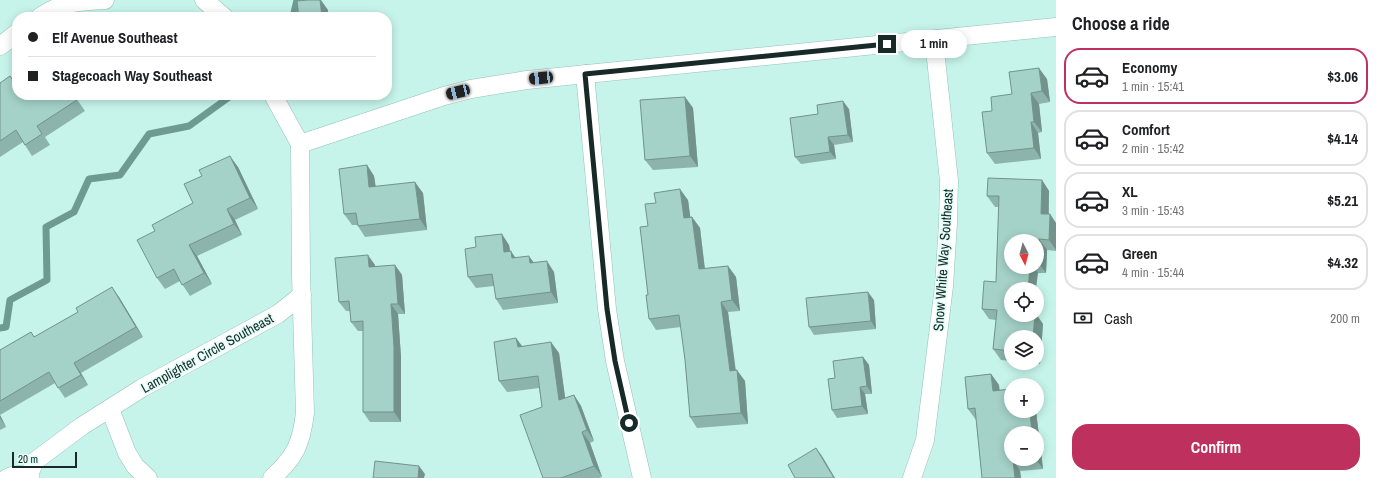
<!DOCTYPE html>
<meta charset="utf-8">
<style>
body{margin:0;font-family:"Archivo Narrow",sans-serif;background:#f2f2f2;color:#202124;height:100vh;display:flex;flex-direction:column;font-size:15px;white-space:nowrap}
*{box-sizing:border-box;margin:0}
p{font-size:13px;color:#757577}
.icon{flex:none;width:22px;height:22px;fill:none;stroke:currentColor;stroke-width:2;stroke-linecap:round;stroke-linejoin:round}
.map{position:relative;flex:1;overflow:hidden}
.side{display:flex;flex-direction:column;background:#fff;width:320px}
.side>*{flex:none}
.top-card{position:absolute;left:12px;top:12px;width:380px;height:88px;border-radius:16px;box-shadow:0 2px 10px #0003;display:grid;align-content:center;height:88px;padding:0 16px;background:#fff}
.needle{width:26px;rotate:174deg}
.fabs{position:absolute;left:1004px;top:234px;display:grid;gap:8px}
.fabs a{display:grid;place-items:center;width:40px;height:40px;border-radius:50%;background:#fff;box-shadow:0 2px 10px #0003;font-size:20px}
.scale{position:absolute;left:12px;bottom:10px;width:65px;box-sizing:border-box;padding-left:4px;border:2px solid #182a27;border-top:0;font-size:11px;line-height:14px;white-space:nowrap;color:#182a27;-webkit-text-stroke:3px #e2fdf7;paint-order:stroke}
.end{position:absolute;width:18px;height:18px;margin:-9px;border:5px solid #182a27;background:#fff;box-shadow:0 0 0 2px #fff}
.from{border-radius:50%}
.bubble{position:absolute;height:28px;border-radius:14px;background:#fff;box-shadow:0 2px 10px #0003;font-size:13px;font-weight:800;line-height:28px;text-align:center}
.car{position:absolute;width:12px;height:24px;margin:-12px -6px;border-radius:5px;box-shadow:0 0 3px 1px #0007;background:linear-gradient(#222 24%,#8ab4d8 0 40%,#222 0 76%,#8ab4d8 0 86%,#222 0)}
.top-card b{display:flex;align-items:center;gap:14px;height:38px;font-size:15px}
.top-card b+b{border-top:1px solid #e0e0e0}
.top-card i{width:10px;height:10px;background:#202124}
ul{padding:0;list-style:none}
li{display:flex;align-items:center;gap:12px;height:56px;margin:0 8px 6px;padding:0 8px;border:2px solid #e0e0e0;border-radius:16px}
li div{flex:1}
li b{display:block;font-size:15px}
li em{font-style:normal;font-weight:800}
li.current{border-color:#be305d}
li>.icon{width:36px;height:36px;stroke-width:1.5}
h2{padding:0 16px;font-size:18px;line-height:48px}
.pay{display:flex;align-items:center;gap:10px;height:44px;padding:0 16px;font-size:15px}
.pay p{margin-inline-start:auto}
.button{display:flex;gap:8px;margin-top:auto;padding:8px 16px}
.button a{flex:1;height:46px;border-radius:16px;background:#be305d;color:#fff;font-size:16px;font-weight:800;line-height:46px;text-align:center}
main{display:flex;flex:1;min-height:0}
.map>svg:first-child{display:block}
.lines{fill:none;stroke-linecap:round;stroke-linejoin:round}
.stream{stroke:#6f9a92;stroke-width:7}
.street-casing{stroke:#95c1b8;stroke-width:19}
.street{stroke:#fff;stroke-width:18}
.wall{fill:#8db4ac;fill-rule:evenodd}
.shaded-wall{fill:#73928c}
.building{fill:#a4d1c8;stroke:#73928c}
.route{stroke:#182a27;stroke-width:5}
.labels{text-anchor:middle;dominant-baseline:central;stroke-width:3;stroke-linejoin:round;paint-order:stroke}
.street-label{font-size:14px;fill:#182a27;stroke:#e2fdf7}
</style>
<main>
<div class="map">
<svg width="1056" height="478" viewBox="0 0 1056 478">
<rect width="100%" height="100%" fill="#c6f4eb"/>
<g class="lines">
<g class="stream">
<path d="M293,17L297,0"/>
<path d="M0,328L6,327L10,300L47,280L46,227L74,212L89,179L120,175L149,134L189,126L232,95"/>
</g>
<defs>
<g id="street">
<path d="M204,0L224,17"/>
<path d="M40,17C63,1 79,2 105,0"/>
<path d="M0,46L17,33"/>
<path d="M585,74L607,309L615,361L642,478"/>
<path d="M300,144L444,96L471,89L527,80L1056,27"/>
<path d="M110,409L127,453L135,466L148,478"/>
<path d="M28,477L35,461L82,426L142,388L278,314L302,295"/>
<path d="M7,478C15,474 22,474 30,478"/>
<path d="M272,478C295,457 301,445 305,413L301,275L300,144L273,95"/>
<path d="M912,478L925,440L944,286L948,223L949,181L934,40"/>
</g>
</defs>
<use href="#street" class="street-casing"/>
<use href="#street" class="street"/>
</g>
<g class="wall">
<path d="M1047,79L1050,102L1039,104L1042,132L1038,133L1041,159L995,164L987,153L992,111Z"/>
<path d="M14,82L74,95L85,111L45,137L50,145L32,156L23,142L0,157V83Z"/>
<path d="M685,97L693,108L698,167L653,170L645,160Z"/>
<path d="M849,109L853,142L834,145L836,159L801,164L795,157Z"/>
<path d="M367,165L374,176L376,187L423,193L427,230L365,237L358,226V225H352L344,214Z"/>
<path d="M238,167L258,209L235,220L242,235L197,256L212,284L190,296L180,281L165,289L157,278L155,231L193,203Z"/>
<path d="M1042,180L1049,191V214H1050L1056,223V251L1047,250L1046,273H1038L1011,289L1043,324L1040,364L1034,363H1037V337H1011V361L1001,360L993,349L996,320L989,319L982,309L996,282L999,207H995L987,196ZM1037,241V267H1011Z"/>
<path d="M688,200L690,217H692L700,228L705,269L728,266L736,277L740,311L728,312L736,371L745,381L748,424L697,428L690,417L685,360L681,327L656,330L649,319L648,295V226Z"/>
<path d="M509,245L510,251L516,258L534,262L554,272L558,303L503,310L496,299L494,286L476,288L468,277Z"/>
<path d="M375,265V267L395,265L402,275L405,314H398L401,357V422H370L363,412V331H358L351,322L350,311H346L339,302Z"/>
<path d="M119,297L143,337L81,373L88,385L65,398L55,383L0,415L6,427L0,430V350L31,332L34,337Z"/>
<path d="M874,300L876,329L814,335L809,327Z"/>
<path d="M516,338L522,346L559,353L565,398L574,395L581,406L594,441L590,443L602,477L599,478H543L542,407L539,388L507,392L499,381Z"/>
<path d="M863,357L869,365L872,394H865L868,414L837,418L832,410L835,378Z"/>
<path d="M991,374L999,385V390L1011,389V411H1036L1043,469L1020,471L1021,478H982L976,420L968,409L965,377ZM1011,433H1037V459H1011Z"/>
</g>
<g class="shaded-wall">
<path d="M320,0H321L328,10V17H322Z"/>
<path d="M1039,68L1047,79L1050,102L1042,91Z"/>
<path d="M1031,93L1039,104L1042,132L1034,122Z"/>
<path d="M685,97L693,108L698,167L690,156Z"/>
<path d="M843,101L849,109L853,142L848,135Z"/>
<path d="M1031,122L1038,133L1041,159L1034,148Z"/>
<path d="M828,137L834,145L836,159L830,152Z"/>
<path d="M230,156L238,167L258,209L250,198Z"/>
<path d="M367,165L374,176L377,198L369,187Z"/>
<path d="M1042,180L1049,191L1048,225L1041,214Z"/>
<path d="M415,182L423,193L427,230L420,219Z"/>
<path d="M680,189L688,200L692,229L684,218Z"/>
<path d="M227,209L235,220L242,235L234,224Z"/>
<path d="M1050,214L1056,223V250L1049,240Z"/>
<path d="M692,217L700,228L706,280L699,269Z"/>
<path d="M502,234L509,245L512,262L504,252Z"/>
<path d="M1039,239L1047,250L1046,273L1038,262Z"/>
<path d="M189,245L197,256L212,284L204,273Z"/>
<path d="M511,251L518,262L512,258Z"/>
<path d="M368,255L375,265L376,277L369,267Z"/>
<path d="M529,256L537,267L530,263Z"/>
<path d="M547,261L554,272L558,303L551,292Z"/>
<path d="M395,265L402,275L405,314L398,304Z"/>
<path d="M728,266L736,277L740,311L732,300Z"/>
<path d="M1030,267H1034L1038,273L1036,289H1028Z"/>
<path d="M112,287L119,297L143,337L136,327Z"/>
<path d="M868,292L874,300L876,329L871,321Z"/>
<path d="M721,302L728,312L737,382L730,371Z"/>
<path d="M391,304L398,314L401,357V422L394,412Z"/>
<path d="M1035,315H1037L1043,324L1040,364L1037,360V337H1033Z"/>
<path d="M516,338L524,349L518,347Z"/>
<path d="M551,342L559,353L567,411L559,400Z"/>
<path d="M863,357L869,365L872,394L867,386Z"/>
<path d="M74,363L81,373L88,385L81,375Z"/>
<path d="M737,370L745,381L748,424L741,413Z"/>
<path d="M991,374L999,385L1001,402L993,391Z"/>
<path d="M860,387L865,394L868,414L862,406Z"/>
<path d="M574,395L581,406L594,441L587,430Z"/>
<path d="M1030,411H1036L1043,469L1036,459H1037V433H1032Z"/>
<path d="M0,415L6,427L0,418Z"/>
<path d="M582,432L590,443L602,477L594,466Z"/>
<path d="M816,448L822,456L835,478H834Z"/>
<path d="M1013,460L1020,471L1021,478H1015Z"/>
<path d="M419,466L425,474L424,478H418Z"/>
</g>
<g class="building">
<path d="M308,0H320L322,17H299L297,1Z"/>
<path d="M368,14V17H338Z"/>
<path d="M1039,68L1042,91L1031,93L1034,122H1031L1034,148L987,153L982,112L992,111L991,97L1012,94L1009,72Z"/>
<path d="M10,76L14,82L17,80V95H73L77,100L37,126L42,134L25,145L16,130L0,141V83Z"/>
<path d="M685,97L690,156L645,160L640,100Z"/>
<path d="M843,101L848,135L828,137L830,152L795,157L790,118L818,114L817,105Z"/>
<path d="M230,156L250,198L227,209L234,224L189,245L204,273L182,285L174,269L157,278L137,240L155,231L152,225L193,203L184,184L202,176L199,170Z"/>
<path d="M367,165L369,187L415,182L420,219L358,226L356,213L344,214L339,169Z"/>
<path d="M988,178L1042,180L1041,214H1050L1049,240L1039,239L1038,262H1037V241H1011V267H1030L1028,289H1011V315H1035L1033,337H1011V351L993,349L997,310L982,309L984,281L996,282L999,196H987Z"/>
<path d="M680,189L684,218L692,217L699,269L728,266L732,300L721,302L730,371L737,370L741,413L690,417L685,360L679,315L649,319L646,295H648L640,227L648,226L645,204L656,203L654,193Z"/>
<path d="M502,234L504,252L511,251L512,258L529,256L530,263L547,261L551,292L496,299L492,274L468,277L465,249L476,247L475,237Z"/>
<path d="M368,255L369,267L395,265L398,304H391L394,347V412H363V321L351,322L349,301L339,302L335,258Z"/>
<path d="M112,287L136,327L74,363L81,375L58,388L49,372L0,401V350L31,332L34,337L78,312L76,308Z"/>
<path d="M868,292L871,321L809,327L806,298Z"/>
<path d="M516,338L518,347L551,342L559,400L574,395L587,430L582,432L594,466L561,478H543L520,415L542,407L538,376L499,381L494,342Z"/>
<path d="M863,357L867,386L860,387L862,406L832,410L828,379L835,378L833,361Z"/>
<path d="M991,374L993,391L1011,389V411H1030L1032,433H1011V459H1026L1013,460L1015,478H982L975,408L968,409L965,377Z"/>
<path d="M816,448L834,478H795L788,465Z"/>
<path d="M375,461L419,466L418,478H373Z"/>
</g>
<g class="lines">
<path class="route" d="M629,423L615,361L607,309L585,74L887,44"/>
</g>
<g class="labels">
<g class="street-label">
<text transform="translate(943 260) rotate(-86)">Snow White Way Southeast</text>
<text transform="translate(207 353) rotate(-29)">Lamplighter Circle Southeast</text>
</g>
</g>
</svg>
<div class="fabs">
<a><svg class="needle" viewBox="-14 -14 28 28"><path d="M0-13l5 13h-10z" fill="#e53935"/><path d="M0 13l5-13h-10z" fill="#757577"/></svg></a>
<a><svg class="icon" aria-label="locate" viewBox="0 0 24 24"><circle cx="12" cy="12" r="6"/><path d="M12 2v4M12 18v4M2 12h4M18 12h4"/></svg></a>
<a><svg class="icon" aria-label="layers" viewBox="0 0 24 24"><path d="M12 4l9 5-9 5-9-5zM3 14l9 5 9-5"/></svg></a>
<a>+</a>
<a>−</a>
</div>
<div class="scale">20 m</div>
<i class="end from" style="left:629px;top:423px"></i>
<i class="end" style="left:887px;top:44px"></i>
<div class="bubble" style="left:901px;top:30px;width:66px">1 min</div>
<i class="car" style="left:541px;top:78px;rotate:264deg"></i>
<i class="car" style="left:458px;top:92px;rotate:256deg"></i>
<div class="top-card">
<b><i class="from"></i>Elf Avenue Southeast</b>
<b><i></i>Stagecoach Way Southeast</b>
</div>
</div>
<section class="side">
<h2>Choose a ride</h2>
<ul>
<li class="current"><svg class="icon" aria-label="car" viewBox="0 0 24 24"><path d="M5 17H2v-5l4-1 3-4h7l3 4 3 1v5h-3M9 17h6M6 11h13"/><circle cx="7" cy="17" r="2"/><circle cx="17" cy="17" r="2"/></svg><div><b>Economy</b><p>1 min · 15:41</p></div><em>$3.06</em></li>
<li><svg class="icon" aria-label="car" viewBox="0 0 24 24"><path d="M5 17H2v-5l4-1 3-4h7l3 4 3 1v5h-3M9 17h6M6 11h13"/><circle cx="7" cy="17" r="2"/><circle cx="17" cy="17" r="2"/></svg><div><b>Comfort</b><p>2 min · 15:42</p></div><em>$4.14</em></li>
<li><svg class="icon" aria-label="car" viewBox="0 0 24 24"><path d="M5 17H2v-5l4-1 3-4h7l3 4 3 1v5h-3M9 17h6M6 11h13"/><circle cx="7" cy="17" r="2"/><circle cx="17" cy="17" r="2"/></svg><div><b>XL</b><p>3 min · 15:43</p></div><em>$5.21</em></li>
<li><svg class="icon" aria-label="car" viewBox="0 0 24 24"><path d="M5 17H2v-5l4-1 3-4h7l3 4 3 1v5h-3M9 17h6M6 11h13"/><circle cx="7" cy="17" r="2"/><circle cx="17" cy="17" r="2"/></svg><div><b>Green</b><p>4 min · 15:44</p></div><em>$4.32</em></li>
</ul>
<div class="pay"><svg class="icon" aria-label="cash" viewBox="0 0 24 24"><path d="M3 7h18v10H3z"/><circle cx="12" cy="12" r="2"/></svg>Cash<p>200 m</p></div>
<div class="button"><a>Confirm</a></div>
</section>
</main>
